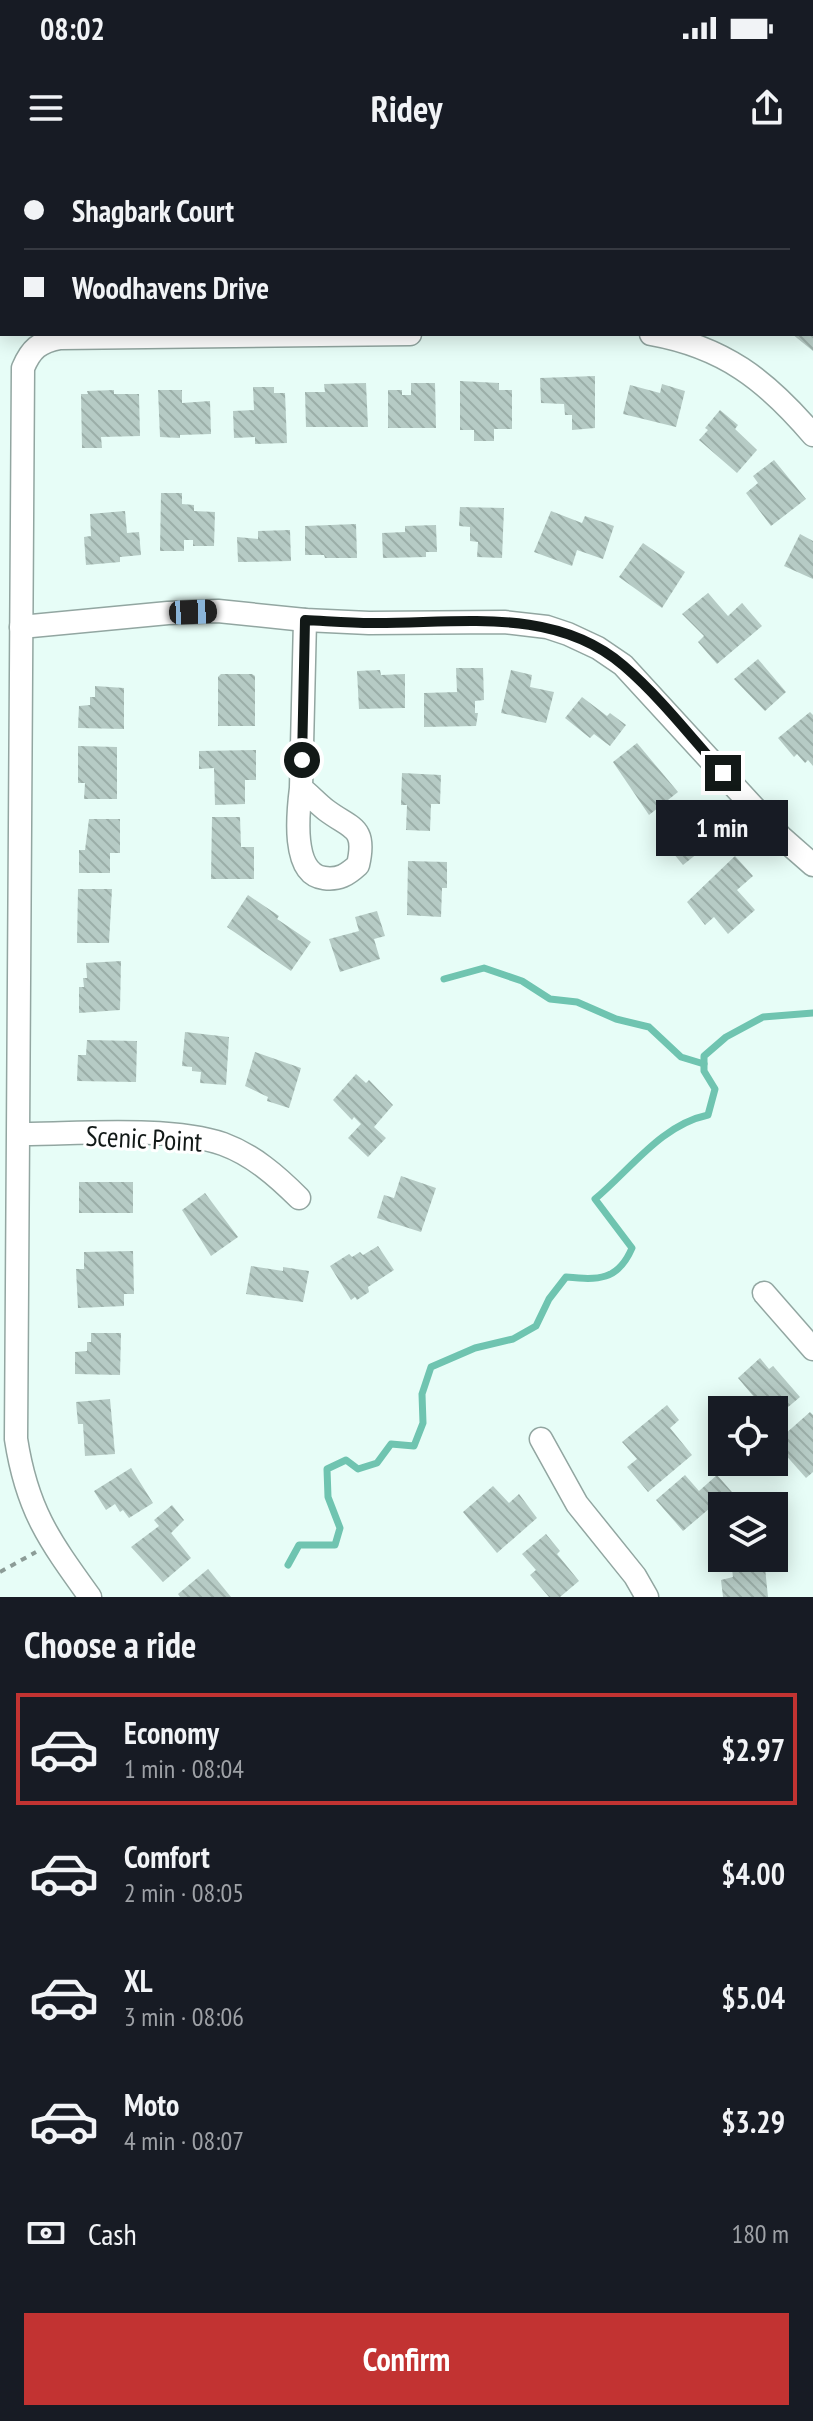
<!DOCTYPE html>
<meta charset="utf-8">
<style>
body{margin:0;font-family:"PT Sans Narrow",sans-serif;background:#20242c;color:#f1f3f6;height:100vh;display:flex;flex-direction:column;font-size:30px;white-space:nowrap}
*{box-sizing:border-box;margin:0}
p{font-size:26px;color:#9ea1a6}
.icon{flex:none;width:44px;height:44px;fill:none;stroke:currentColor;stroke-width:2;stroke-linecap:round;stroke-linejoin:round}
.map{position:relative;height:1437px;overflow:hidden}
.drawer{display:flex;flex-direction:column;background:#171b24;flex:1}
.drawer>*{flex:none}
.banner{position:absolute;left:0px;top:0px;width:814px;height:176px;box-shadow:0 4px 20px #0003;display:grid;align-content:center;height:176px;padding:0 24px;background:#171b24}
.fabs{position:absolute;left:708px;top:1236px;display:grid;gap:16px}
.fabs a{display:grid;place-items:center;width:80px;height:80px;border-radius:0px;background:#171b24;box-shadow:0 4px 20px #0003;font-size:40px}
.end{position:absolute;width:36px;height:36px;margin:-18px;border:10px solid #121917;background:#fff;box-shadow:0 0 0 4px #fff}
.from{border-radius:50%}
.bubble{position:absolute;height:56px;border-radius:0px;background:#171b24;box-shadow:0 4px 20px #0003;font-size:26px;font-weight:700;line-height:56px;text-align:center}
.car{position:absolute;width:24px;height:48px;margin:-24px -12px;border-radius:10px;box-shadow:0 0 6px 2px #0007;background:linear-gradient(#222 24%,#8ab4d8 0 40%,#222 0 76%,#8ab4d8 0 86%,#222 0)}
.banner b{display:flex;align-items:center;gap:28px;height:76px;font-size:30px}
.banner b+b{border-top:2px solid #363941}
.banner i{width:20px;height:20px;background:#f1f3f6}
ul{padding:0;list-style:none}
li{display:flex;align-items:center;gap:24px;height:112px;margin:0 16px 12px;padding:0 8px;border:4px solid transparent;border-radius:0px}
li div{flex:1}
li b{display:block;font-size:30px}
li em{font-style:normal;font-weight:700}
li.active{border-color:#c23332}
li>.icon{width:72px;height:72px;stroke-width:1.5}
h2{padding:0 24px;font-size:36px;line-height:96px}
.pay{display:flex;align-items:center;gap:20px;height:88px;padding:0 24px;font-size:30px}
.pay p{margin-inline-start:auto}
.action{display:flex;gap:16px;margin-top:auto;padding:16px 24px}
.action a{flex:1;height:92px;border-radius:0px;background:#c23332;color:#fff;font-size:32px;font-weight:700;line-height:92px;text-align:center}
.status{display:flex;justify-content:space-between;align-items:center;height:56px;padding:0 40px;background:#171b24;direction:ltr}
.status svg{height:22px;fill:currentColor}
header{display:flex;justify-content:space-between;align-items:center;height:104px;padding:0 24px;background:#171b24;font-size:36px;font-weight:700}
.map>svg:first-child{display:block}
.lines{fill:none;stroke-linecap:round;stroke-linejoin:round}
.stream{stroke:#6fc4b0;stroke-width:7}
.building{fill:url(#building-back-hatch)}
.minor-casing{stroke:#92a6a1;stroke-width:25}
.path{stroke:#8c9c97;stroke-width:4;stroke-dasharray:6 6;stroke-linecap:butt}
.minor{stroke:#fff;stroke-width:22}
.route{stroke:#121917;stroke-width:10}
.labels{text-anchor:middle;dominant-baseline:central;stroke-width:6;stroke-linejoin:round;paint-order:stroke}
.street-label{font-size:28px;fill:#121917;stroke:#fff}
</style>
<div class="status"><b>08:02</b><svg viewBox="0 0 49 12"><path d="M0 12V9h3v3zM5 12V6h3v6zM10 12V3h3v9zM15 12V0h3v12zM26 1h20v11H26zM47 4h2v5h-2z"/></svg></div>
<header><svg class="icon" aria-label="menu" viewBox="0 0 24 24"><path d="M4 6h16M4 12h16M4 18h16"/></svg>Ridey<svg class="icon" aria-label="share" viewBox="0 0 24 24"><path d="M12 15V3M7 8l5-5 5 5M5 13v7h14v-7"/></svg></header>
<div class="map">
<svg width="813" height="1437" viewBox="0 0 813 1437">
<defs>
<pattern id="building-back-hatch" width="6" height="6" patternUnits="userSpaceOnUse" patternTransform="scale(2)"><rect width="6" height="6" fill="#b6cbc5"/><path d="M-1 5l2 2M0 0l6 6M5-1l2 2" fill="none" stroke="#9baea8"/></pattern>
</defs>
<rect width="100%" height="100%" fill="#e7fdf7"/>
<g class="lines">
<g class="stream">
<path d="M444,819L484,808L522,821L550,839L577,842L616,859L649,867L681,897L704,904"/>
<path d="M288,1405L299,1385H335L340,1368L328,1337L327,1309L346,1300L358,1309L377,1303L391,1284L414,1286L423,1263L422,1234L431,1207L475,1188L513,1179L536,1166L549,1139L566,1117C598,1120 618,1121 632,1088L595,1039C631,1009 661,965 708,955L715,929L704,911V896L726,877L763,857L813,853"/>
</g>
</g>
<g class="building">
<path d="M792,174H813V191Z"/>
<path d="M595,216V268L572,270V255H565L564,244L541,243L540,218Z"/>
<path d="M460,221L499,223V230H512V269H494V281H474V270H460Z"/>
<path d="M366,223L368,267H306L305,232H325L324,224Z"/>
<path d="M411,223H435L436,268H388V230H402V235H411Z"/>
<path d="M662,224L685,231L676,267L623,254L630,225L660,233Z"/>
<path d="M253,227H274V233H285L287,283L255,284V277L234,278L233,251L254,250Z"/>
<path d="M114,230V234H139L140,276L101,277L102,288H82L81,234H88L87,231Z"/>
<path d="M158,230H182V243L210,241L211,274L180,275V278L160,277Z"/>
<path d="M720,250L738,265L735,269L757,290L737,313L699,280L708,270L705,268Z"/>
<path d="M774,300L806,339L771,366L746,333L758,323L753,316Z"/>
<path d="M161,333H182V344L194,345V351L215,352L214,386H193V380H184V391H160Z"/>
<path d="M460,347L504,348L502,398L477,397L478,382L470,381V367L459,366Z"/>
<path d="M125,351L127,373L139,372L141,395L120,397V402L86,405L84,377L91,376L90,354Z"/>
<path d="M551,351L582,363L585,356L614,366L603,399L577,390L572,406L534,392Z"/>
<path d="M356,364L357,398H325L324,395H305V366Z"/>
<path d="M436,365L437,392H426V397L383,398L382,373L405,372V366Z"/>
<path d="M290,370L291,401L238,402L237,377L258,379V371Z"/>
<path d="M800,374L813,381V419L784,406Z"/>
<path d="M643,383L685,412L662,448L619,417Z"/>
<path d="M708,433L728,456L742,443L762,466L717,504L698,482L704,476L682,454Z"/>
<path d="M758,499L786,532L765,551L734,519Z"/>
<path d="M456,508H483L484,540L475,541V553H478L476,566L424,567V533L457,532Z"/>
<path d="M380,510L381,515L405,514V548L359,549L357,511Z"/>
<path d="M511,510L532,515L530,527L554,532L546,563L501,553Z"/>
<path d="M221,514H252L255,516V566H218V517Z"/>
<path d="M95,526L124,528V569L78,568L79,546L90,545V537H95Z"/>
<path d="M582,537L607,556L610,553L626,565L610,586L594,574L590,578L565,558Z"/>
<path d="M810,552L813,555V606L808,600L805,603L797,594L794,597L778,578Z"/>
<path d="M637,583L678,632L649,655L613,602Z"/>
<path d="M78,586L117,587V639H84L85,623H78Z"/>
<path d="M256,590V620H245V644L215,645L214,608L199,609V591Z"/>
<path d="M402,613L441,615L440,644H431L430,671L406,670L407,645H401Z"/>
<path d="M683,651L713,681L683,705L668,687L672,684L660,669Z"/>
<path d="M212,657H240L241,687H254V719H211Z"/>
<path d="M89,659H120V693H110V713H79V690H85Z"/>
<path d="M735,696L753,716L737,730L755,750L728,774L714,757L705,765L687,742Z"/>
<path d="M408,701L447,702V728H442L441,757L407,755Z"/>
<path d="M78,729H112L109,783H77Z"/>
<path d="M248,735L279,756L277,759L311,782L291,811L227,767Z"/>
<path d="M377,751L385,776L374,779L380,799L340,812L329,779L359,771L355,757Z"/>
<path d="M121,801L120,850L79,853V827H84L83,818H87L86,803Z"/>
<path d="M185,872L229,877L226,925L200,923L201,912L192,911V907L182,906Z"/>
<path d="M87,880L137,881L136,922L77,921L78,895H86Z"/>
<path d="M255,892L301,908L289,948L267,941L268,937L245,926Z"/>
<path d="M356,914L366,923L369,920L393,945L374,967L386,978L368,997L348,978L361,964L354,957L352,960L333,940Z"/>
<path d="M401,1016L436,1028L421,1072L377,1058L384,1035L394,1038Z"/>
<rect x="79" y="1022" width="54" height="31"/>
<path d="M205,1033L238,1077L211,1096L182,1050Z"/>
<path d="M378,1086L394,1110L368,1127L369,1132L357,1140L355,1137L351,1140L330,1106L349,1094L352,1097L360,1092L363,1095Z"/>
<path d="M133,1091L134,1134H124V1146L78,1148L76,1109H84V1092Z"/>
<path d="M251,1106L283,1111V1107L309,1111L303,1142L246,1134Z"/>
<path d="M91,1173H121L120,1215L75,1214V1192L87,1191V1182H91Z"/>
<path d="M760,1198L769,1209L773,1206L800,1237L774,1259V1250H765L738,1218Z"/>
<path d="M110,1239L115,1294L85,1296L83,1264H78L76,1242Z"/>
<path d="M667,1245L679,1260L670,1268L692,1295L648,1332L627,1307L637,1299L622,1282Z"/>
<path d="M810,1252L813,1255V1312L806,1318L775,1283Z"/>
<path d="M131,1308L153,1343L129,1358L123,1350L120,1352L115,1344L106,1350L94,1331Z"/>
<path d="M685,1315L699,1331L717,1315L738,1339L730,1346H722V1354L720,1352L716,1356L710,1348L683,1371L656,1340Z"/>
<path d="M493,1326L509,1343L519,1334L537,1358L497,1393L463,1352Z"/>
<path d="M172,1345L184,1360L171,1373L191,1398L163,1422L131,1387L159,1366L154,1360Z"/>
<path d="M546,1374L560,1391L557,1394L579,1421L560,1437H549L530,1415L536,1410L522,1394Z"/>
<path d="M736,1398H764L768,1437H723L721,1420L733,1417L732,1409H736Z"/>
<path d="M208,1409L231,1437H180L178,1434Z"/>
</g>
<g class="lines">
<defs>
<g id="minor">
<path d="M651,174C724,187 766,220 813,275"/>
<path d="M21,467L168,453L218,451L305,460L369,463L504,462L547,467L568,474L598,488L623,505L781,677L813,705"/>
<path d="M301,628C310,635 317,643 326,650C351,669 367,666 358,705C347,715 339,720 324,718C291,714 298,652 301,628L305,460"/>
<path d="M19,974C76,974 171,966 223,984C253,995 277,1016 299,1038"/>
<path d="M764,1133L813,1189"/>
<path d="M541,1279L577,1344L635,1416L647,1437"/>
<path d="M90,1437C49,1380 27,1350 16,1279L23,208C31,189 39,182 60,178L410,174"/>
</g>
</defs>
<use href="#minor" class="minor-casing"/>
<path class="path" d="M0,1412L36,1392"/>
<use href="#minor" class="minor"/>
</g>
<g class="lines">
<path class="route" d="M302,600L305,460C327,461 349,463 372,463C456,464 554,445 624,506C660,537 691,577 723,613"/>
</g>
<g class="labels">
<g class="street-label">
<text transform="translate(144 978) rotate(3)">Scenic Point</text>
</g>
</g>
</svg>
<div class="fabs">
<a><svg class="icon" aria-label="locate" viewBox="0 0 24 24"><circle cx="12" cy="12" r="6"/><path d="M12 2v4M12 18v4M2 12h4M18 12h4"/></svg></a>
<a><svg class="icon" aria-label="layers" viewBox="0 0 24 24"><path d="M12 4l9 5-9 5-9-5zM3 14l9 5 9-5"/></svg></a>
</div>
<i class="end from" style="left:302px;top:600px"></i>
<i class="end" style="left:723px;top:613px"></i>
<div class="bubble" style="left:656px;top:640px;width:132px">1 min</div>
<i class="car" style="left:193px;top:452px;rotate:88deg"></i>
<div class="banner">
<b><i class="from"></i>Shagbark Court</b>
<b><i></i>Woodhavens Drive</b>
</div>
</div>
<section class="drawer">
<h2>Choose a ride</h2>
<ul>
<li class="active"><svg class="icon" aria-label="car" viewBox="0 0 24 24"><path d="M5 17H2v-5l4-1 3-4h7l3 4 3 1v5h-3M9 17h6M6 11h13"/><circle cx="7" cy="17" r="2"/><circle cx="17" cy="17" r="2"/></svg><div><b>Economy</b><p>1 min · 08:04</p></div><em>$2.97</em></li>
<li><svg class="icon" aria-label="car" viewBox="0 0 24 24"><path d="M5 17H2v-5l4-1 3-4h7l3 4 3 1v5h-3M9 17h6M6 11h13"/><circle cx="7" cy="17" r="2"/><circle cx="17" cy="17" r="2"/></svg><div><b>Comfort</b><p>2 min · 08:05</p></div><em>$4.00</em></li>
<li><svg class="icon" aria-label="car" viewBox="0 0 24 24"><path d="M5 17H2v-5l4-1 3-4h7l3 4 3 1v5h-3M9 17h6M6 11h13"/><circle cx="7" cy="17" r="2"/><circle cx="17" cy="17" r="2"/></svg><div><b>XL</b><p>3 min · 08:06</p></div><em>$5.04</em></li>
<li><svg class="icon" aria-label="car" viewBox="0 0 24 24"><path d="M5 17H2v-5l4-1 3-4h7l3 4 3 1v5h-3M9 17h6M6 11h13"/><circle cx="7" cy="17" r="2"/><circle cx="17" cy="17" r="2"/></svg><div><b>Moto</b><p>4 min · 08:07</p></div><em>$3.29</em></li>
</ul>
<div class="pay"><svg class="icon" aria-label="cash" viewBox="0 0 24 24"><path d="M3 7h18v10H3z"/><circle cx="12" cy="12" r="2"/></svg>Cash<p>180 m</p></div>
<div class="action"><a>Confirm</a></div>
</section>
